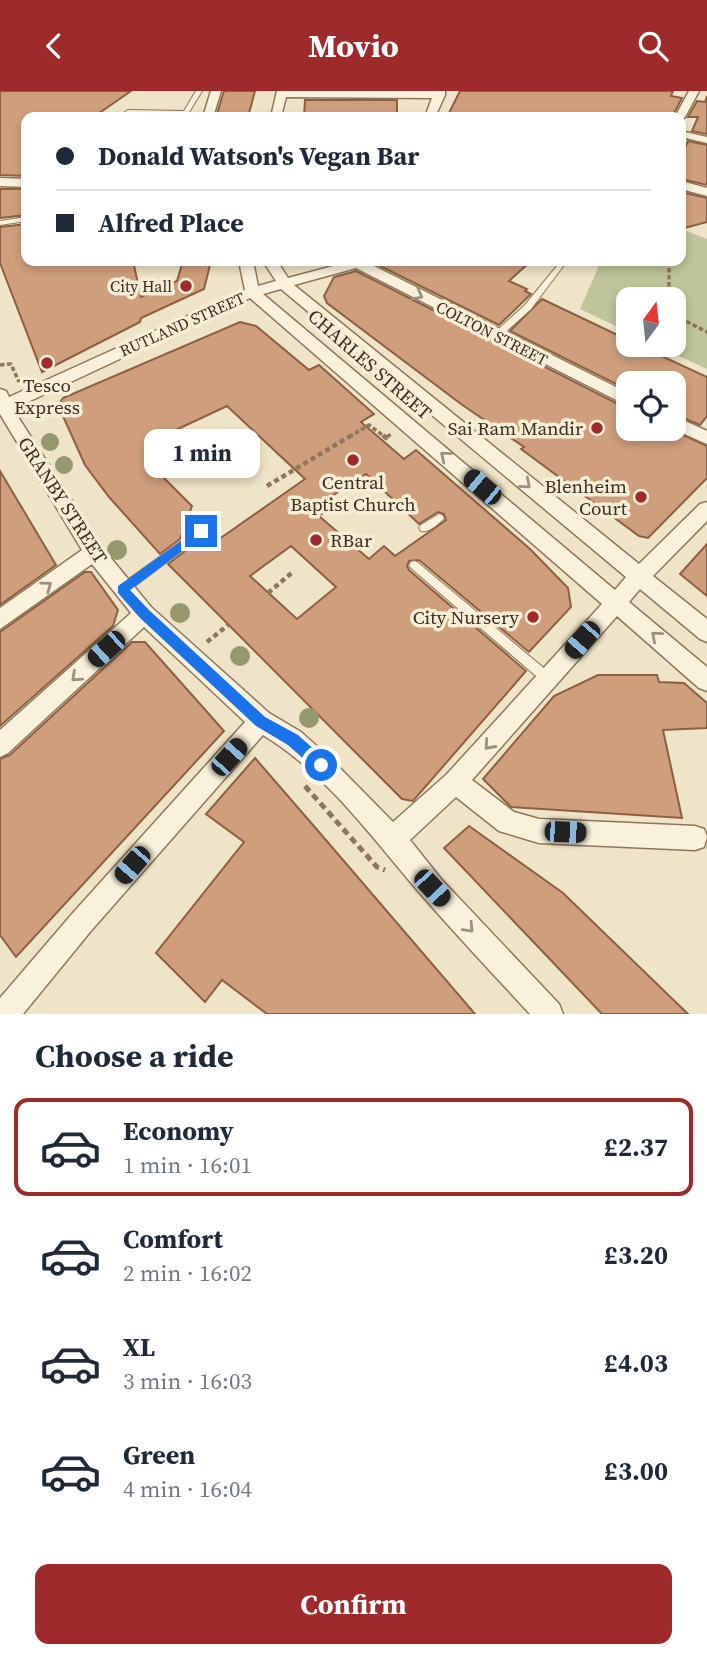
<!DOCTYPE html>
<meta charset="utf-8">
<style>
body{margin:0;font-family:"Source Serif 4",serif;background:#f6f6f7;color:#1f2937;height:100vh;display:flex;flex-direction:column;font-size:26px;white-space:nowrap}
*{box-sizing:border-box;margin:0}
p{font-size:23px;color:#747a83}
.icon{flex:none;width:38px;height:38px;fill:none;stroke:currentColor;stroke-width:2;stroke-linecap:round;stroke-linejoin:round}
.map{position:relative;height:923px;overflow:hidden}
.drawer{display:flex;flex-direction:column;background:#fff;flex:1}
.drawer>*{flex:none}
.hud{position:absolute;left:21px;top:21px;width:665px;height:154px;border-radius:14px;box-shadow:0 4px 10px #0003;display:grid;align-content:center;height:154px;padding:0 35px;background:#fff}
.needle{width:46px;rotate:15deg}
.buttons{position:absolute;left:616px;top:196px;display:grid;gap:14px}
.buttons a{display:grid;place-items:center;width:70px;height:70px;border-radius:14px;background:#fff;box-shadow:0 4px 10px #0003;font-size:35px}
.end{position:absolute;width:32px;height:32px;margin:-16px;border:9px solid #1a73e8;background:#fff;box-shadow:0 0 0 4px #fff}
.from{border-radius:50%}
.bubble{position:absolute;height:49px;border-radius:14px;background:#fff;box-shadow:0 4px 10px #0003;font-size:23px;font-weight:700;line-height:49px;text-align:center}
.car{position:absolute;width:21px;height:42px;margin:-21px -10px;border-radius:9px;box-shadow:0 0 5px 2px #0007;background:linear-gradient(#222 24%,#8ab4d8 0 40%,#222 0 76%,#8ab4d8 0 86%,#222 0)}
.hud b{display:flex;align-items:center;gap:24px;height:66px;font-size:26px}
.hud b+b{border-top:2px solid #e0e1e3}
.hud i{width:18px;height:18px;background:#1f2937}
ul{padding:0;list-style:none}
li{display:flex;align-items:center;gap:21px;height:98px;margin:0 14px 10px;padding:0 21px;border:4px solid transparent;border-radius:14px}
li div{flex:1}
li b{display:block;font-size:26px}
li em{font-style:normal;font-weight:700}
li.selected{border-color:#9e2a2b}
li>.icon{width:63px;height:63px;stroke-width:1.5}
h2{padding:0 35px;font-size:32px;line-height:84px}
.cta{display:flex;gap:14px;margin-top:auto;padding:14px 35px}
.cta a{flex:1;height:80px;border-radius:14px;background:#9e2a2b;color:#fff;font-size:28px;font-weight:700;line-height:80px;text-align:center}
header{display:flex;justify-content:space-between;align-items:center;height:91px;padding:0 35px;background:#9e2a2b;color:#fff;font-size:32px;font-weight:700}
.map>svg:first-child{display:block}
.cemetery{fill:#bfc49a}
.building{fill:#cf9f7d;stroke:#8d5f41;stroke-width:2;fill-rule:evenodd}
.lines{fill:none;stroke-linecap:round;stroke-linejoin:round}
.service-casing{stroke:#8d765c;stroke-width:2}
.minor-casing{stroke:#8d765c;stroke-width:3}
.path-far2{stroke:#8d765c;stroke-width:3.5;stroke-dasharray:4.5 2.5;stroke-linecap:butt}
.path-far1{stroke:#8d765c;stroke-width:4.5;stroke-dasharray:5 3.5;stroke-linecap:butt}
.path{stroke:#8d765c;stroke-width:5;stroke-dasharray:7 4.5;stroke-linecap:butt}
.service{fill:#faf1dc;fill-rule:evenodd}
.minor{fill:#faf1dc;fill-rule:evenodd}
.tree{fill:#96986f}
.oneway{stroke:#9c907e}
.route{fill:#1a73e8}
.poi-dot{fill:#9e2a2b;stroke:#f7eed8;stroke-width:2.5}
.labels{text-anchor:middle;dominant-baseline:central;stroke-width:7;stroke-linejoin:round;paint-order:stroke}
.far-poi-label{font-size:16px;fill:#3d2e20;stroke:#f7eed8;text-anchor:end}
.far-street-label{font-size:16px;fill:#3d2e20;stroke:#f7eed8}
.street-label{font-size:19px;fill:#3d2e20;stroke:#f7eed8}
.poi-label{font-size:19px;fill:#3d2e20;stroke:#f7eed8;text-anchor:end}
</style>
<header><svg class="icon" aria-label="back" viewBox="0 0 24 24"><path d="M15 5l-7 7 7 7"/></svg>Movio<svg class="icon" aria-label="search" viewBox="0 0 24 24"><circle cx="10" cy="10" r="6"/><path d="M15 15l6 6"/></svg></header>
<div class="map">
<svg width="707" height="923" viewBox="0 0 707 923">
<rect width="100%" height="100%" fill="#f0e4c8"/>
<path class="cemetery" d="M681,138L707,148V278L655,254H674V208H628V241L580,218L601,170H681Z"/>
<g class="building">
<path d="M0,0H131L95,25L41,23L37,26H26V85L0,84Z"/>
<path d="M224,0H255L248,26H216Z"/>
<path d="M460,0H673L671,5L682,7L672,26H447Z"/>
<path d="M707,5V43L692,40L698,26H688L697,10L705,11Z"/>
<path d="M305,9H397V26H304Z"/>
<path d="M688,50L707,54V94L681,88V66Z"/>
<path d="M0,98H26V124L0,127Z"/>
<path d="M681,101L707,107V131L681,138Z"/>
<path d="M26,133V170H84L86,173L133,170L141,206L177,190L183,170H211L204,198L141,227L140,231L42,281L0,172V136Z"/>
<path d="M376,170H531L509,190L527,198L525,200L531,203L499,234L374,172Z"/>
<path d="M356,180L628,318V338H670L707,355V387L648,447L639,445L521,358L524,356L461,313L327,212L324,205L334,186Z"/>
<path d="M542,208L628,249V254H638L707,286V325L700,334L674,323V292H628V299L510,240Z"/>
<path d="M240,231L256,235L309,279L319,274L374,323L361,331L404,368L416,359L530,458L568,497L571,516L529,561L419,469L409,470L407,475L409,479L526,580L413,710L402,708L168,473L205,445L208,444L215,451L305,388L227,315L165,344L172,350L151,362L163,376L156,379L192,415L180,448L160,463L109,406L85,374L58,314L63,307ZM366,383L419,433L438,421L444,423L446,429L395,465L384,455L369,468L319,425L335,413L329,407ZM291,455L336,496L297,528L250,485Z"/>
<path d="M0,380L56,474L0,514Z"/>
<path d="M707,453V505L680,483Z"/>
<path d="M85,481H91L118,519L113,535L0,635V541Z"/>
<path d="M132,551H145L224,640L16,866L0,844V668L10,664Z"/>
<path d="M598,584H657L659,591L684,592L707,612V637L663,639L682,727L511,716L483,688L554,605Z"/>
<path d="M255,667L319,741L475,923H267L222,889L205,911L156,862L244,751L206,723Z"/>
<path d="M469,735L563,802L688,923H602L444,757Z"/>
</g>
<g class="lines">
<defs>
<g id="service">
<path d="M196,0H202L188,23H128L125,21L128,19L184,20Z"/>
<path d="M26,126V130L0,134V130Z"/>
<path d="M561,170H567L531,218L499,247H493V243L525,214Z"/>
<path d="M439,423L442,424L444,427C439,433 428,442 421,440L419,437L421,434Z"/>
<path d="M201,436L204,437L206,440L204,443L127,501L123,502L119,501L118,498L119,495Z"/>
<path d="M414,470L417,471L552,584L553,588L552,592L548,593L544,592L411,477L409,474L411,471Z"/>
</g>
<g id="minor">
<path d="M211,0H221L213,26H203Z"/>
<path d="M277,0H445V4L435,26H425L432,7L286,6L281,26H271Z"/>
<path d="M689,0H699L685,26L681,29V26H675Z"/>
<path d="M681,40L707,46V52L681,46Z"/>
<path d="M0,87L26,88V96L0,95Z"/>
<path d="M681,90L707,97V105L681,98Z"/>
<path d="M239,170H253L258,195L276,190L263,170H277L288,187L352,170H373L370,173L628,302V315L356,177L294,194L639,473L700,413L707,411V430L653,485L707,528V551L700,548L640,498L629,511L707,576V600L699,597L617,525L472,689L514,721L539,728L695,735L704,738L707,746L704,756L695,759L539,752L499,740L456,706L410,749L441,788L559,913L563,923H530C495,885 459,847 425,808C375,751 329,684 263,644L90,841L23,923H0V907L72,823L245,631L144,536L8,662L0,666V639L131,522L92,473L0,538V517L82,459L0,323V298L6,300L9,306L245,199ZM281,198L626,486L615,499L263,203ZM250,207L602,513L447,683L393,731L329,666L301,641L269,622L151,516L101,455L13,318Z"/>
<path d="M674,325L707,340V353L673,338Z"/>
</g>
</defs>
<use href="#service" class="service-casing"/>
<use href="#minor" class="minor-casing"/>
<g class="path-far2">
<path d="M669,170V208"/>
<path d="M674,224L707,241"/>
<path d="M0,274L11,273L19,291"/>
<path d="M349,346L369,334L385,346"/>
<path d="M387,346L391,343"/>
</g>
<g class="path-far1">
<path d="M383,344L386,347L389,344"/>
<path d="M267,395L352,344"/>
<path d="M268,502L294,480"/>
<path d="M207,551L228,534"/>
</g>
<path class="path" d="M305,695L377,776L385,779"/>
<use href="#service" class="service"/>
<use href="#minor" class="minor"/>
</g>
<g class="tree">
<circle cx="50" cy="351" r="9"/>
<circle cx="64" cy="374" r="9"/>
<circle cx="117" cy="459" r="10"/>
<circle cx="180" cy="522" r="10"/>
<circle cx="240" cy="565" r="10"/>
<circle cx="309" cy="627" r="10"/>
</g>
<defs><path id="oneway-chevron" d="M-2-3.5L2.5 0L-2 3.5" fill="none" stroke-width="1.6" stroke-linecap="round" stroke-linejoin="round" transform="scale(1.75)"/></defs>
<g class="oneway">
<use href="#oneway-chevron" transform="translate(418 204) rotate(28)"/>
<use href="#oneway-chevron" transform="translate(445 365) rotate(-140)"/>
<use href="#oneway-chevron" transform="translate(526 393) rotate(40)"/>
<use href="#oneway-chevron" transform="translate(47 495) rotate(-36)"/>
<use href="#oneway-chevron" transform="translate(656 545) rotate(-139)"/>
<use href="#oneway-chevron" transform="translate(76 586) rotate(138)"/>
<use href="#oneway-chevron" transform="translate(489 654) rotate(132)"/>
<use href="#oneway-chevron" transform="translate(469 837) rotate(47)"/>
</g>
<path class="route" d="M201,436L205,437V443L130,499L149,519L265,626L298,644L326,669V679H316L288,654L256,635L140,527L118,502V495Z"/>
<g class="poi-dot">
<circle cx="186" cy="195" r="7"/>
<circle cx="47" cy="272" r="7"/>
<circle cx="597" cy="337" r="7"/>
<circle cx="353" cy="369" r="7"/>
<circle cx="641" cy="406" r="7"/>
<circle cx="316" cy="449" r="7"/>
<circle cx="533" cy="526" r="7"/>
</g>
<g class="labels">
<g class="far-poi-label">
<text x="172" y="195">City Hall</text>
</g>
<g class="far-street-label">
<text transform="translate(182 233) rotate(-24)">RUTLAND STREET</text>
<text transform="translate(492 242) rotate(27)">COLTON STREET</text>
</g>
<g class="street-label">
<text transform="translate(370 273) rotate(41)">CHARLES STREET</text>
<text transform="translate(63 409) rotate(57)">GRANBY STREET</text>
</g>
<g class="poi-label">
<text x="47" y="294" text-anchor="middle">Tesco<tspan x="47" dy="22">Express</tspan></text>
<text x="583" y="337">Sai Ram Mandir</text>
<text x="353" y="391" text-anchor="middle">Central<tspan x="353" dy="22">Baptist Church</tspan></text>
<text x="627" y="395">Blenheim<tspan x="627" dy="22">Court</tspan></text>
<text x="330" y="449" text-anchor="start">RBar</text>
<text x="519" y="526">City Nursery</text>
</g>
</g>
</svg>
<div class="buttons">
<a><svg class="needle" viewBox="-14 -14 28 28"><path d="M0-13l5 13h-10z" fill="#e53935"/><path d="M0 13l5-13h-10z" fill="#747a83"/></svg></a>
<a><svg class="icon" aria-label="locate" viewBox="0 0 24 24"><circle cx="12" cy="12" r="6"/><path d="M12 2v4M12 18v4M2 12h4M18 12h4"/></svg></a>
</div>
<i class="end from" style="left:321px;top:674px"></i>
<i class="end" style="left:201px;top:440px"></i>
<div class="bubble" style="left:144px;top:338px;width:116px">1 min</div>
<i class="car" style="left:482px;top:396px;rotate:310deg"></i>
<i class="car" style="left:582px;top:549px;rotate:221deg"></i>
<i class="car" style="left:106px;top:558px;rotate:228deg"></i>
<i class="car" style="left:229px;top:666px;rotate:42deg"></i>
<i class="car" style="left:565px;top:741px;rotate:92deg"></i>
<i class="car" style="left:132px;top:774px;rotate:221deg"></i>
<i class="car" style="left:432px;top:797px;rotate:137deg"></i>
<div class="hud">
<b><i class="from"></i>Donald Watson's Vegan Bar</b>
<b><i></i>Alfred Place</b>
</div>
</div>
<section class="drawer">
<h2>Choose a ride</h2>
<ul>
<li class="selected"><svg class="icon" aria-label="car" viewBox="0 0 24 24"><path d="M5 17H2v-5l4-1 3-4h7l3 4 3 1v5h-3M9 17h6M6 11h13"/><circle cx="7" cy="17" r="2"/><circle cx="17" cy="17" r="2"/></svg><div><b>Economy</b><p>1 min · 16:01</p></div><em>£2.37</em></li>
<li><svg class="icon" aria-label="car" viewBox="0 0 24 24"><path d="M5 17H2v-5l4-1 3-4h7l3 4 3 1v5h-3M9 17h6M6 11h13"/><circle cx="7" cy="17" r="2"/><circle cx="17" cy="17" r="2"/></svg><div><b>Comfort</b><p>2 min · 16:02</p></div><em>£3.20</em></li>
<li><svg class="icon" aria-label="car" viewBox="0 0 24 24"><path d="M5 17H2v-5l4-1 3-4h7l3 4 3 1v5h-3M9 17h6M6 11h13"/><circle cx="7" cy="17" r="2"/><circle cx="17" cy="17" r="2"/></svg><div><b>XL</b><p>3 min · 16:03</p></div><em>£4.03</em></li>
<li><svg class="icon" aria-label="car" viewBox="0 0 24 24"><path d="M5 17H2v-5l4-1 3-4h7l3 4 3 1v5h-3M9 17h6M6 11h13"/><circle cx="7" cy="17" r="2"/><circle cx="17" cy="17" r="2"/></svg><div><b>Green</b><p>4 min · 16:04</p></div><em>£3.00</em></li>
</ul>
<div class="cta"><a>Confirm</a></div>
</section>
